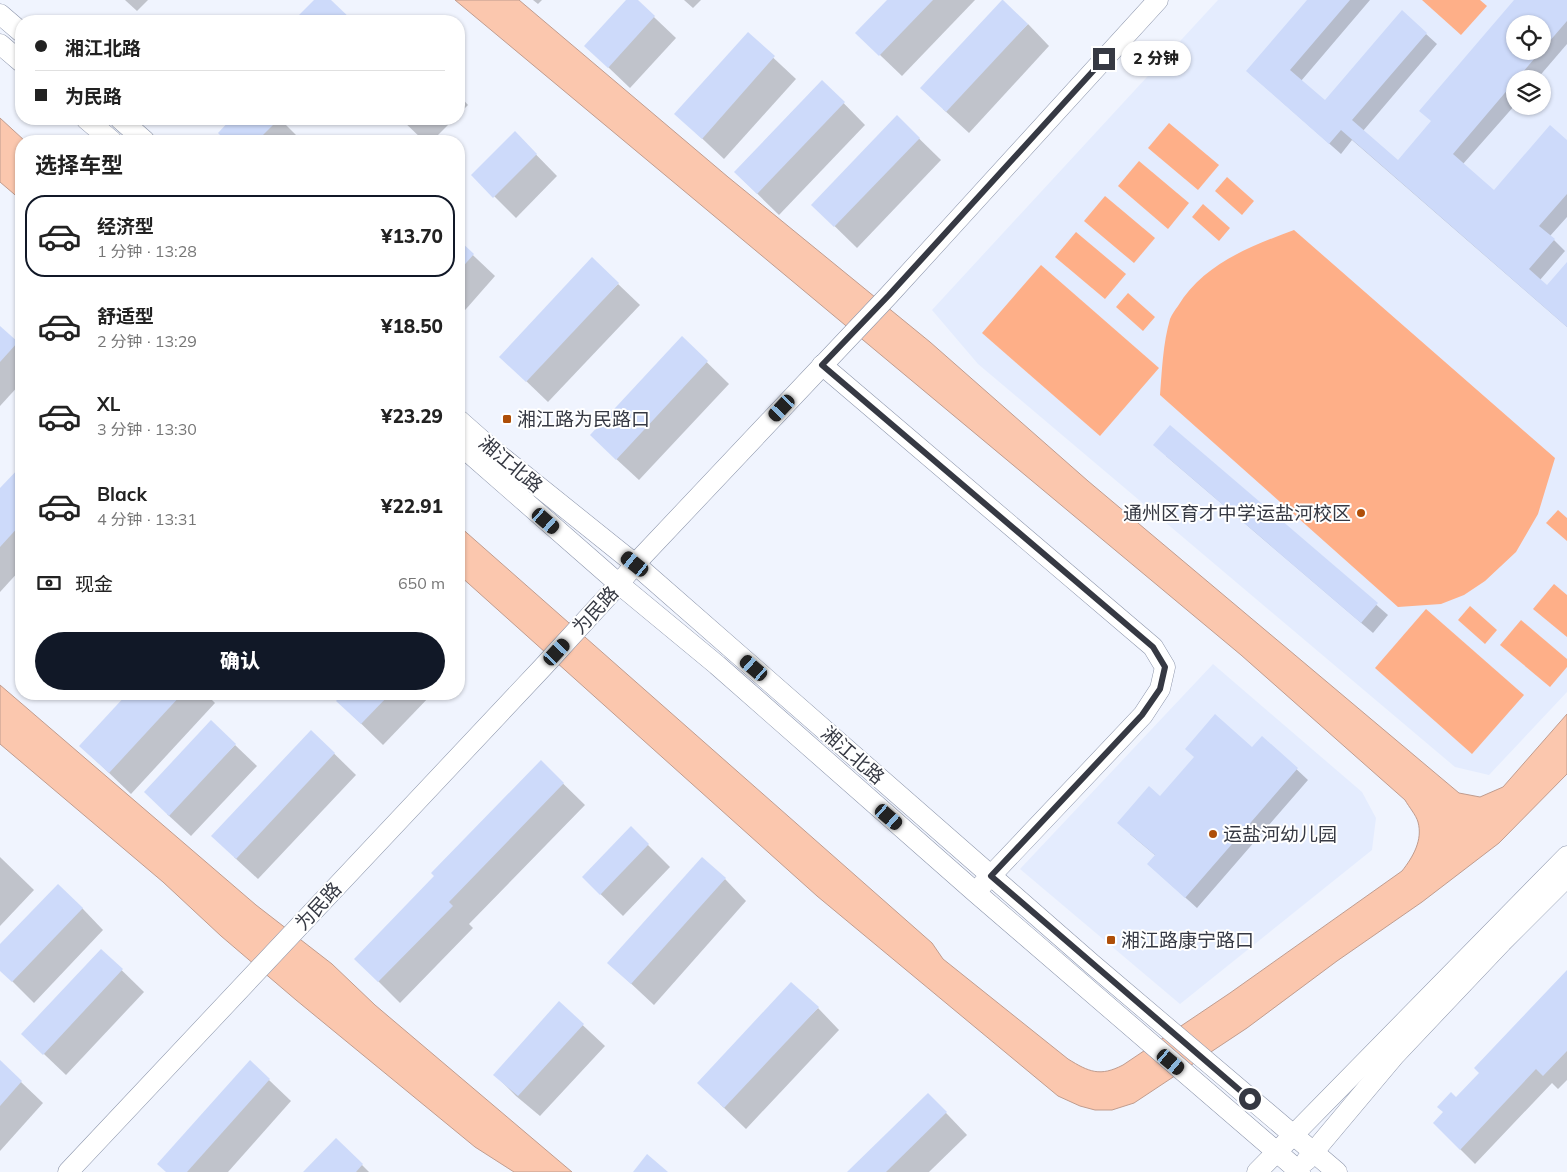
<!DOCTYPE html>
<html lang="zh">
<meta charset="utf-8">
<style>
body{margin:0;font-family:Mulish,"Noto Sans SC",sans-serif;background:#f2f2f2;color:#222;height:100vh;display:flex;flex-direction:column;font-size:19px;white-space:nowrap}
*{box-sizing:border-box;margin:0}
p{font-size:16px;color:#767676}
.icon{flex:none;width:28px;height:28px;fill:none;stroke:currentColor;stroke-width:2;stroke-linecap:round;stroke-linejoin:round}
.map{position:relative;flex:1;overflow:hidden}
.details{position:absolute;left:15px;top:135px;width:450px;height:565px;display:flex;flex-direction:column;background:#fff;border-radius:20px;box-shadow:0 1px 4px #0004}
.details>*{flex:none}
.top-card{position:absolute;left:15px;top:15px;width:450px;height:110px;border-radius:20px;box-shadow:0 1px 4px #0004;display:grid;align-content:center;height:110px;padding:0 20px;background:#fff}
.tools{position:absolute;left:1506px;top:15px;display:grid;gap:10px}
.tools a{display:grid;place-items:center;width:45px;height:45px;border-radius:50%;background:#fff;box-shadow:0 1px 4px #0004;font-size:25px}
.end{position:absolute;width:22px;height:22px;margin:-11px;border:6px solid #363943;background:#fff;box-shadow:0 0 0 2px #fff}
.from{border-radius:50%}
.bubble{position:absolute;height:35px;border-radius:18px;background:#fff;box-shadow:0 1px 4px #0004;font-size:16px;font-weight:800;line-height:35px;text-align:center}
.car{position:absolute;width:15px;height:30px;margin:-15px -8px;border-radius:6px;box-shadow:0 0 4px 1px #0007;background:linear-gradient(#222 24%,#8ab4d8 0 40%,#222 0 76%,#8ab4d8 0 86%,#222 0)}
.top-card b{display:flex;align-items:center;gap:18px;height:48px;font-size:19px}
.top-card b+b{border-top:1px solid #e0e0e0}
.top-card i{width:12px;height:12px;background:#222}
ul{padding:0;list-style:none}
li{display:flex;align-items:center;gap:15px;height:82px;margin:0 10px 8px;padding:0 10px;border:2px solid transparent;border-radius:20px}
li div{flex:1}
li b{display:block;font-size:19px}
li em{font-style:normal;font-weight:800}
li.current{border-color:#111827}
li>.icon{width:45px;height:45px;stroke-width:1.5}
h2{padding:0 20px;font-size:22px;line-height:60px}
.pay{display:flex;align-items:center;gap:12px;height:55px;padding:0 20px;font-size:19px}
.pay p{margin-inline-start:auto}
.cta{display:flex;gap:10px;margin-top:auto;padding:10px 20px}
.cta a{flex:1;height:58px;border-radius:30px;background:#111827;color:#fff;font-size:20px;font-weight:800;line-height:58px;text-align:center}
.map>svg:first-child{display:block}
.built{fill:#e4ecfe;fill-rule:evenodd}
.green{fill:#feaf88}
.water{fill:#fbc7ae;stroke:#c09c8e}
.shadow{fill:#0003;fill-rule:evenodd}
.building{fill:#cddafa}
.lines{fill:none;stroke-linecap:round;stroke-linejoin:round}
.minor-casing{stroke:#8b94aa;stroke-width:21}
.minor{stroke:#fff;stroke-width:20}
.route{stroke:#363943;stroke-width:6}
.poi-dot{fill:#ae4e08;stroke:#fff;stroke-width:2}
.labels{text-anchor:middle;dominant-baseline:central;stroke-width:4;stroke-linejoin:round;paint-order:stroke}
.poi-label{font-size:19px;fill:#363943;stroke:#fff;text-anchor:start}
.street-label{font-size:19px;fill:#363943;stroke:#fff}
</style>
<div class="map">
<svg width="1567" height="1172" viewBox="0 0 1567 1172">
<rect width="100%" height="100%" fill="#f0f4fe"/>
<g class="built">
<path d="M1218,0H1567V692L1489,775L1455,767L978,364L932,310ZM1515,24H1542V51H1515ZM1515,79H1542V106H1515Z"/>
<path d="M1213,664L1362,792L1376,818L1372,850L1180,1004L1020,869Z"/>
</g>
<g class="green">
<path d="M1422,0H1480L1487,6L1461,35Z"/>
<path d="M1169,123L1219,165L1198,190L1148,148Z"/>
<path d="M1139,161L1189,203L1168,229L1118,186Z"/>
<path d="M1227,177L1254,201L1242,215L1215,191Z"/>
<path d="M1105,196L1155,238L1134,263L1084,221Z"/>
<path d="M1203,204L1230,228L1219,241L1192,217Z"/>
<path d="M1294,230L1555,458L1538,514L1516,552L1485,581L1464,595L1441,604L1398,607L1160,395C1162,370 1163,343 1170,319C1172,314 1175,310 1178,306C1203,264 1251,246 1294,230Z"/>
<path d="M1076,232L1126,274L1105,299L1055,257Z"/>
<path d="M1041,265L1159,368L1100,436L982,333Z"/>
<path d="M1128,293L1155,317L1143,331L1116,307Z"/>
<path d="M1558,510L1567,518V541L1546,523Z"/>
<path d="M1554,584L1567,595V637L1533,609Z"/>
<path d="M1470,606L1497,630L1485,644L1458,620Z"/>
<path d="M1426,609L1524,695L1472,754L1375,668Z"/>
<path d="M1521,620L1567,659V667L1550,687L1500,645Z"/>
</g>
<g class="water">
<path d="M455,0H519L728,177L930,342L1088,481L1459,793L1480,797L1503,787L1567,714V774L1499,843L1422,902L1337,961L1247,1028L1134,1103L1112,1110H1095L1080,1106L1058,1096L817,896L459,575V526L932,943L943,959L1068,1059C1089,1072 1100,1077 1123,1065L1230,993L1402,871C1413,857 1423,840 1418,822C1416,815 1409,807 1405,800L1241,655Z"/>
<path d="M0,118L25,141H21V200L0,182Z"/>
<path d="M0,685L256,905L332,964L375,1005L572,1172H514L475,1147L296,1000L221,936L163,882L0,744Z"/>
</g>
<g class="shadow">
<path d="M125,0H148L137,11Z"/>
<path d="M315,0H329L351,21H295Z"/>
<path d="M533,0H542L538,4Z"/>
<path d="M627,0H636L676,38L630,88L586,46Z"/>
<path d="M684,0H701L693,8Z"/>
<path d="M888,0H975L902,76L879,54Z"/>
<path d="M1309,0H1370L1301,81L1325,102L1426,34L1437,44L1363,131L1398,162L1432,122L1516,0H1567V44L1537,79H1515V105L1463,164L1494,192L1567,142V217L1550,236L1565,251L1540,280L1547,287L1567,264V327L1352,140L1341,154L1247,71ZM1515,24H1542V51H1515Z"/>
<path d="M1028,24L1049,46L969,133L943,109Z"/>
<path d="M748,34L796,79L724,159L676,114Z"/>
<path d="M822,81L865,125L779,215L735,172Z"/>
<path d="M459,95L468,105L459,114Z"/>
<path d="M897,117L941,160L857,248L813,205Z"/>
<path d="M233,119H280L301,140L299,141H228L219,133Z"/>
<path d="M401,119H454L432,141H424Z"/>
<path d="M515,133L557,176L516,218L473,175Z"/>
<path d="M459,242L495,276L459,317Z"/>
<path d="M618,284L640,305L548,402L523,378Z"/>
<path d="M0,328L21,348V383L0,406Z"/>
<path d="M682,338L729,384L639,480L613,456Z"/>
<path d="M1171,427L1388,615L1373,633L1166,456Z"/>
<path d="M21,468V569L0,592V498L10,479Z"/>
<path d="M128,694H206L215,703L131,794L81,746Z"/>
<path d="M322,694H333L328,699Z"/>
<path d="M344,694H432L383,745L338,701Z"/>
<path d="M311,731L356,775L258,879L234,857Z"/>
<path d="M1262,737L1308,780L1197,908L1148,864L1156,856L1130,834L1160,798L1252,748Z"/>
<path d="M235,745L257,766L191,836L167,814Z"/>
<path d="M541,762L585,805L469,924L473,928L400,1003L356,959L436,876Z"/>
<path d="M631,828L670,867L623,916L583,877Z"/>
<path d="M0,857L34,890L0,926Z"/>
<path d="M725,879L746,901L654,1005L609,963Z"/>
<path d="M82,908L103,930L34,1003L0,969V946Z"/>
<path d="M101,950L144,992L66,1075L23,1034Z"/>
<path d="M1567,972V1080L1558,1089L1552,1083L1475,1164L1434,1123L1481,1073Z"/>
<path d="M559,1003L605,1046L540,1116L516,1096L495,1075Z"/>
<path d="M818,1008L839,1030L746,1129L720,1104Z"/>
<path d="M0,1062L43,1103L0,1151Z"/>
<path d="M250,1062L291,1101L228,1172H167Z"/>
<path d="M928,1094L967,1135L929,1172H849Z"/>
<path d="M336,1140L362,1165L369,1172H305Z"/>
</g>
<g class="building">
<path d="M314,0H331L353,21H293Z"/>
<path d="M626,0H638L655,16L608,68L584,46Z"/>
<path d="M887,0H933L879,56L855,33Z"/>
<path d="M1002,0H1003L1028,24L946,112L920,88Z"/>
<path d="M1307,0H1350L1290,70L1325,100L1402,10L1427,33L1352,120L1398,160L1431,121L1419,111L1514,0H1567V21L1542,50V24H1515V51H1541L1517,79H1515V81L1453,154L1494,190L1550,125L1567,140V194L1539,226L1555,239L1529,269L1547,285L1567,262V327L1341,130L1329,144L1246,71Z"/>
<path d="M748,32L775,56L702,139L674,114Z"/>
<path d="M822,80L845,102L757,194L734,172Z"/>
<path d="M897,115L920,138L834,227L811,205Z"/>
<path d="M231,119H279L257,141H226L218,133Z"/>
<path d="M515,131L537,154L493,198L471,175Z"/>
<path d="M459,240L474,254L459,271Z"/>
<path d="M592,257L619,283L526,382L499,357Z"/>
<path d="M0,326L18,342L0,362Z"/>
<path d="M682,336L708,361L616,460L590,435Z"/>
<path d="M1170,425L1378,603L1361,623L1153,445Z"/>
<path d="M21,466V524L0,547V488Z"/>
<path d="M127,694H182L109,773L79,746Z"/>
<path d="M342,694H390L361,724L336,701Z"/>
<path d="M1215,714L1252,747L1262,736L1298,768L1185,898L1147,864L1155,855L1117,823L1149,786L1160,796L1194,757L1185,749Z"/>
<path d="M211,720L236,744L169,816L144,792Z"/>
<path d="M311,730L335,753L236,859L211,836Z"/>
<path d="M541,760L564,783L449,902L453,906L378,982L354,959L434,876L431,873Z"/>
<path d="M631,826L649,844L600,895L582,877Z"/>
<path d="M702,857L726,878L631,984L607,963Z"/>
<path d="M58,884L83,908L12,982L0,971V944Z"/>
<path d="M101,949L123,969L43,1055L21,1034Z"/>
<path d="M1567,970V1051L1543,1076L1536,1069L1460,1150L1433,1123L1443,1112L1437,1107L1451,1092L1456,1097L1479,1073L1474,1068Z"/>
<path d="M791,982L819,1007L724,1108L697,1083Z"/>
<path d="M559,1001L584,1024L518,1096L493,1075Z"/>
<path d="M0,1060L22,1081L0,1106Z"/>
<path d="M250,1060L270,1079L187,1172H166L157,1164Z"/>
<path d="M928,1093L947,1112L886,1172H847Z"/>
<path d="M336,1138L363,1164L356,1172H303Z"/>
<path d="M647,1154L668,1172H633Z"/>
</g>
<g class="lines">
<defs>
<g id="minor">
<path d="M0,14L21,32"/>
<path d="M0,44L21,62"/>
<path d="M86,119L112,141"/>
<path d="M120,119L145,141"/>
<path d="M822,365L1153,647L1165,667L1160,689L1143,715L982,885"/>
<path d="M459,420L493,450L635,564L1092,964L1337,1172"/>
<path d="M459,444L619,584L717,665L975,892L1300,1172"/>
<path d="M1306,1161L1395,1055L1502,942L1567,877"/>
<path d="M68,1172L543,667L619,584L635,564L889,295L1158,0"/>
<path d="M1257,1172L1567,856"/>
</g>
</defs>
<use href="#minor" class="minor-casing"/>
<use href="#minor" class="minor"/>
</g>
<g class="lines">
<path class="route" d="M1104,59L889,295L822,365L1153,647L1165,667L1160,689L1142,715L991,876L1250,1099"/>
</g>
<g class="poi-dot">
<rect x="502" y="414" width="10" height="10" rx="2.5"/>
<circle cx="1361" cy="513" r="5"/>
<circle cx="1213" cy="834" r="5"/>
<rect x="1106" y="935" width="10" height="10" rx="2.5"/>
</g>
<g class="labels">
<g class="poi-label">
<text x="517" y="419">湘江路为民路口</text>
<text x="1351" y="513" text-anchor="end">通州区育才中学运盐河校区</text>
<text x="1223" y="834">运盐河幼儿园</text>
<text x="1121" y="940">湘江路康宁路口</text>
</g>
<g class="street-label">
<text transform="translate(511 464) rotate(40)">湘江北路</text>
<text transform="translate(595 610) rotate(-47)">为民路</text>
<text transform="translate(853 755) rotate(41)">湘江北路</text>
<text transform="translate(318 906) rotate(-47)">为民路</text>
</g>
</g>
</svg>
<div class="tools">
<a><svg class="icon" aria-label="locate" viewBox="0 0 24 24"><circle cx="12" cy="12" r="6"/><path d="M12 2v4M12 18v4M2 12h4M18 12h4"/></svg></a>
<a><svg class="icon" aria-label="layers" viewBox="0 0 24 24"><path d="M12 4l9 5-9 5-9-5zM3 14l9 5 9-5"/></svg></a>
</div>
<i class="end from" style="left:1250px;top:1099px"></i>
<i class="end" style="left:1104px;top:59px"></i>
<div class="bubble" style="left:1121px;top:41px;width:70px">2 分钟</div>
<i class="car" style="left:782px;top:408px;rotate:223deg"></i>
<i class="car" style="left:546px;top:521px;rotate:131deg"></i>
<i class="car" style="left:635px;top:564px;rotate:309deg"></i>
<i class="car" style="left:557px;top:652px;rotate:43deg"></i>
<i class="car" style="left:754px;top:668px;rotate:311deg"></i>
<i class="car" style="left:889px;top:817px;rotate:131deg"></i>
<i class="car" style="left:1171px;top:1062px;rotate:130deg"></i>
<div class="top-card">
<b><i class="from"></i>湘江北路</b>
<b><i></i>为民路</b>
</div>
<section class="details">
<h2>选择车型</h2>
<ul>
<li class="current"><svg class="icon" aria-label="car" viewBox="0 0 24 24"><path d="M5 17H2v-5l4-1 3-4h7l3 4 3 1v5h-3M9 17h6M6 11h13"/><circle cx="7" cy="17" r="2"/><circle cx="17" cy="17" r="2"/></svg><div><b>经济型</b><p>1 分钟 · 13:28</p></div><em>¥13.70</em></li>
<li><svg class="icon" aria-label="car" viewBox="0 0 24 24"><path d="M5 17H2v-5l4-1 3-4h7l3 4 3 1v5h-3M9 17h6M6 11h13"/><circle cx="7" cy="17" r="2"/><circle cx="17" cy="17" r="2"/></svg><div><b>舒适型</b><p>2 分钟 · 13:29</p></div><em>¥18.50</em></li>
<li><svg class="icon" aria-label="car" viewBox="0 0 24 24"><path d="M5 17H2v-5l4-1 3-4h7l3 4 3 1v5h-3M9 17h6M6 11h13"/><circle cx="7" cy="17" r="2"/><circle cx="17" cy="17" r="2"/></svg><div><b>XL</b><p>3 分钟 · 13:30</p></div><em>¥23.29</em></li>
<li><svg class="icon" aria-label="car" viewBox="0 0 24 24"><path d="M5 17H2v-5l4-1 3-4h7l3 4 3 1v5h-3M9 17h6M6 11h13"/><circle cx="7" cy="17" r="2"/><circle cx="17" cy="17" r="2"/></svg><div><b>Black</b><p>4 分钟 · 13:31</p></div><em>¥22.91</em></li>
</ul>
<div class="pay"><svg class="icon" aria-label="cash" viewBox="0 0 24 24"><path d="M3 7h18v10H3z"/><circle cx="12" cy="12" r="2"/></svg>现金<p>650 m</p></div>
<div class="cta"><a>确认</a></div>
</section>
</div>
